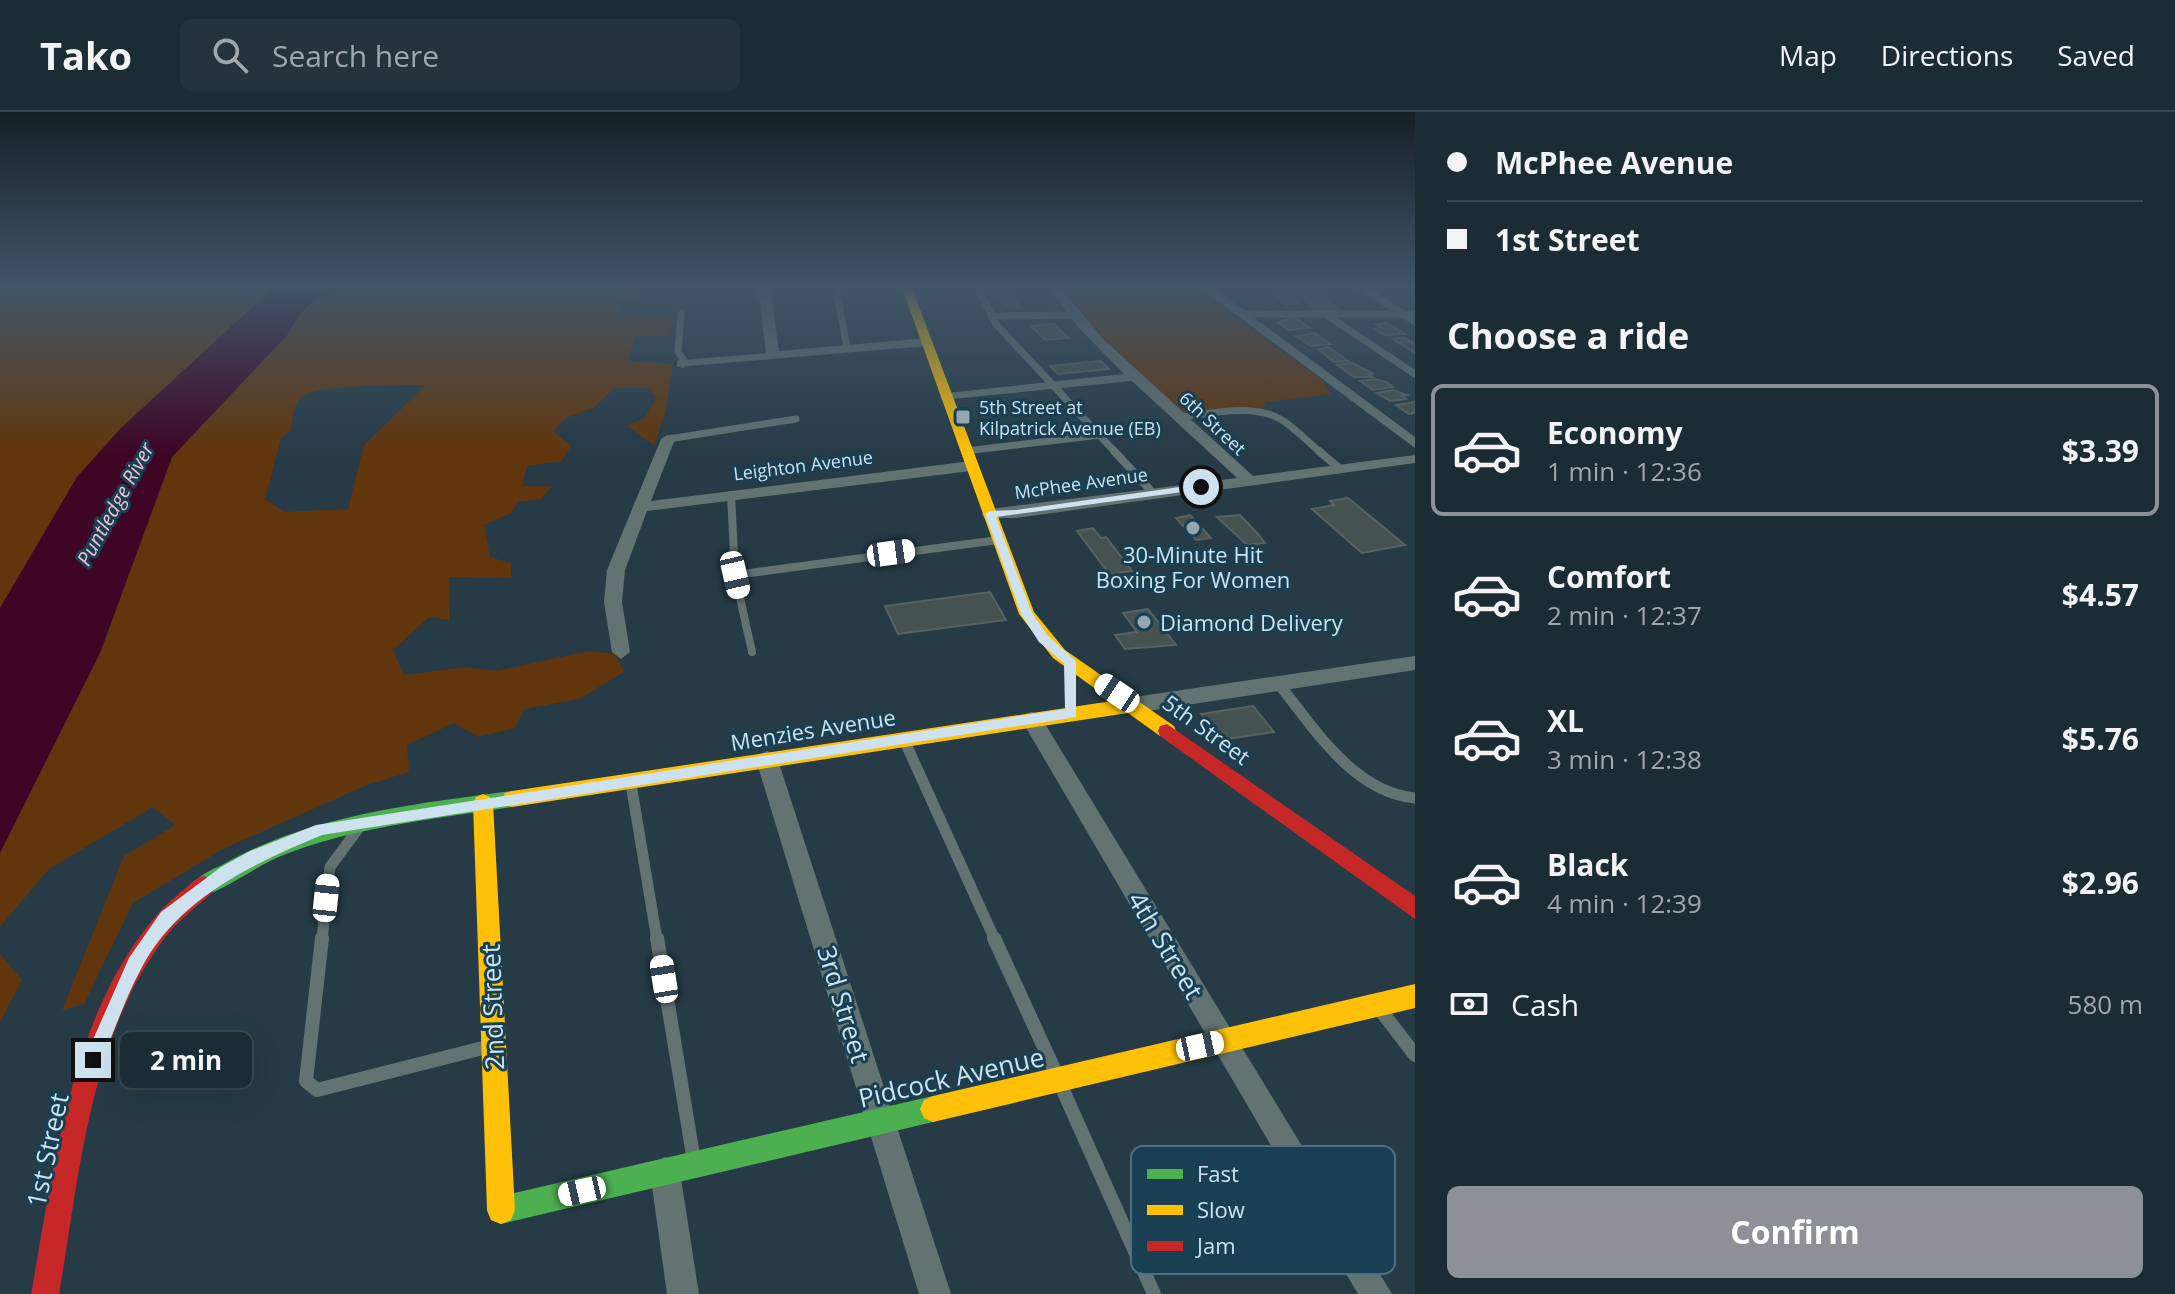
<!DOCTYPE html>
<meta charset="utf-8">
<style>
body{margin:0;font-family:"Open Sans",sans-serif;background:#25343c;color:#f1f3f6;height:100vh;display:flex;flex-direction:column;font-size:30px;white-space:nowrap}
*{box-sizing:border-box;margin:0}
p{font-size:26px;color:#a0a7ac}
.icon{flex:none;width:44px;height:44px;fill:none;stroke:currentColor;stroke-width:2;stroke-linecap:round;stroke-linejoin:round}
.map{position:relative;flex:1;overflow:hidden}
.drawer{display:flex;flex-direction:column;background:#1c2c34;width:760px}
.drawer>*{flex:none}
.banner{display:grid;align-content:center;height:176px;padding:0 32px;background:#1c2c34}
.end{position:absolute;width:36px;height:36px;margin:-18px;border:10px solid #cde1ee;background:#111;box-shadow:0 0 0 4px #111}
.from{border-radius:50%}
.bubble{position:absolute;height:56px;border-radius:12px;background:#1c2c34;box-shadow:0 8px 32px #0002,0 0 0 2px #3a484f;font-size:26px;font-weight:700;line-height:56px;text-align:center}
.car{position:absolute;width:24px;height:48px;margin:-24px -12px;border-radius:10px;box-shadow:0 0 6px 2px #0007;background:linear-gradient(#fff 24%,#345 0 40%,#fff 0 76%,#345 0 86%,#fff 0)}
.banner b{display:flex;align-items:center;gap:28px;height:76px;font-size:30px}
.banner b+b{border-top:2px solid #3a484f}
.banner i{width:20px;height:20px;background:#f1f3f6}
ul{padding:0;list-style:none}
li{display:flex;align-items:center;gap:24px;height:132px;margin:0 16px 12px;padding:0 16px;border:4px solid transparent;border-radius:12px}
li div{flex:1}
li b{display:block;font-size:30px}
li em{font-style:normal;font-weight:700}
li.current{border-color:#8c9099}
li>.icon{width:72px;height:72px;stroke-width:1.5}
h2{padding:0 32px;font-size:36px;line-height:96px}
.pay{display:flex;align-items:center;gap:20px;height:88px;padding:0 32px;font-size:30px}
.pay p{margin-inline-start:auto}
.action{display:flex;gap:16px;margin-top:auto;padding:16px 32px}
.action a{flex:1;height:92px;border-radius:12px;background:#8c9099;color:#fff;font-size:32px;font-weight:700;line-height:92px;text-align:center}
header{display:flex;align-items:center;gap:48px;box-sizing:border-box;height:112px;padding:0 40px;background:#1c2c34;border-bottom:2px solid #3a484f}
header strong{font-size:38px}
nav{display:flex;gap:44px;margin-inline-start:auto;font-size:28px}
.search{width:560px;height:72px;background:#25343c;display:flex;align-items:center;gap:20px;box-sizing:border-box;padding:0 28px;border-radius:12px;color:#a0a7ac;font-size:30px}
main{display:flex;flex:1;min-height:0}
.map>svg:first-child{display:block}
.green{fill:#62360c;fill-rule:evenodd}
.water{fill:#3e0525}
.building{fill:#465250;stroke:#586360;stroke-width:2}
.lines{fill:none;stroke-linecap:round;stroke-linejoin:round}
.lane-far3{stroke:#627371;stroke-width:7}
.lane-far2{stroke:#627371;stroke-width:8}
.lane-far1{stroke:#627371;stroke-width:11}
.lane{stroke:#627371;stroke-width:14}
.street{fill:#627371;fill-rule:evenodd}
.fast{fill:#4caf50;fill-rule:evenodd}
.slow{fill:#ffc107;fill-rule:evenodd}
.jam{fill:#c62828;fill-rule:evenodd}
.route{fill:#cde1ee}
.poi-dot{fill:#93a7b3;stroke:#193f53;stroke-width:3}
.labels{text-anchor:middle;dominant-baseline:central;stroke-width:6;stroke-linejoin:round;paint-order:stroke}
.far-poi-label{font-size:18px;fill:#cde1ee;stroke:#193f53;text-anchor:start}
.far-street-label{font-size:18px;fill:#cde1ee;stroke:#193f53}
.far-water-label{font-size:20px;font-style:italic;fill:#f3c0d2;stroke:#193f53}
.poi-label{font-size:22px;fill:#cde1ee;stroke:#193f53}
.street-label{font-size:22px;fill:#cde1ee;stroke:#193f53}
.near-street-label{font-size:26px;fill:#cde1ee;stroke:#193f53}
.key{fill:#193f53;stroke:#4f7082;stroke-width:2}
.key-label{font-size:22px;fill:#cde1ee}
</style>
<header>
<strong>Tako</strong>
<div class="search"><svg class="icon" aria-label="search" viewBox="0 0 24 24"><circle cx="10" cy="10" r="6"/><path d="M15 15l6 6"/></svg>Search here</div>
<nav><a>Map</a><a>Directions</a><a>Saved</a></nav>
</header>
<main>
<div class="map">
<svg width="1415" height="1182" viewBox="0 0 1415 1182">
<rect width="100%" height="100%" fill="#263b46"/>
<g class="green">
<path d="M273,176L120,317L77,365L0,496V177Z"/>
<path d="M346,176H640L642,184L621,190L618,202L676,203L669,224H635L628,249L673,252L665,301L654,333L627,314L644,306L657,285L647,276H614L593,296L565,306L553,319L571,334L562,349L527,354L522,374H552L541,387L518,390L511,401L484,413L490,445L511,451V466L450,465L449,508L429,505L393,538L404,563L464,555L496,559L589,539L615,542L624,560L579,587L524,597L515,616L478,625L454,611L407,633L409,660L367,673L223,737L133,791L84,892L62,898L124,744L175,713L153,695L49,757L0,815V741L100,541L172,345L288,222C303,192 314,186 346,176ZM426,273L364,333L348,397L284,400L265,387L281,326L291,318C293,306 293,290 305,283C320,273 404,273 426,273Z"/>
<path d="M1062,176L1197,177L1322,268L1331,282L1265,290L1266,293L1259,299L1193,304L1183,301L1097,222Z"/>
<path d="M0,842L22,868L0,910Z"/>
</g>
<path class="water" d="M273,176H346C314,186 304,192 288,222L172,345L100,541L0,741V496L77,365L120,317Z"/>
<g class="building">
<path d="M1300,181L1319,182L1344,202H1318Z"/>
<path d="M998,182H1011L1020,196H1007Z"/>
<path d="M1274,182L1290,183L1300,192L1286,193Z"/>
<path d="M1296,206L1310,216L1288,218L1277,210Z"/>
<path d="M1387,211L1405,222L1385,223L1374,217L1381,216L1375,212Z"/>
<path d="M1054,212L1068,226L1045,228L1031,214Z"/>
<path d="M1315,221L1330,232L1311,234L1296,224Z"/>
<path d="M1405,226L1415,232V241L1393,227Z"/>
<path d="M1329,235L1333,238L1348,249L1334,250L1318,237Z"/>
<path d="M1101,249L1109,257L1058,262L1050,254Z"/>
<path d="M1352,251L1374,262H1369L1373,265H1354L1337,253Z"/>
<path d="M1375,267L1386,270L1393,275L1373,278L1360,269Z"/>
<path d="M1393,278L1407,283L1402,284L1406,287L1390,289L1377,281Z"/>
<path d="M1415,290V301L1409,302L1396,293Z"/>
<path d="M1348,386L1405,433L1362,441L1312,397L1334,393L1330,389Z"/>
<path d="M1190,403L1211,426L1196,428L1176,406Z"/>
<path d="M1240,403L1257,421L1265,431L1247,433L1217,405Z"/>
<path d="M1093,416L1101,426L1106,425L1132,459L1109,462L1077,419Z"/>
<path d="M990,480L1006,508L898,522L885,494Z"/>
<path d="M1148,497L1176,533L1125,537L1115,523L1137,520L1123,501Z"/>
<path d="M1253,594L1274,620L1221,628L1201,602Z"/>
</g>
<g class="lines">
<g class="lane-far3">
<path d="M836,176L847,235"/>
<path d="M978,176L996,212L1116,341"/>
<path d="M681,202L678,240L683,247L682,252"/>
<path d="M1243,202H1415"/>
<path d="M991,204L1072,203"/>
<path d="M1328,204L1415,262"/>
<path d="M1182,305C1213,301 1254,291 1282,308C1296,317 1309,331 1321,341"/>
<path d="M668,327L796,307"/>
<path d="M966,339L1101,323"/>
</g>
<g class="lane-far2">
<path d="M1114,339L1153,381"/>
<path d="M1319,339L1340,357"/>
<path d="M731,383L735,463L752,540"/>
<path d="M735,463L998,428"/>
</g>
<g class="lane-far1">
<path d="M1278,571C1314,616 1353,680 1415,686"/>
<path d="M905,630L995,828"/>
<path d="M631,672L657,828"/>
<path d="M322,828L330,755L358,717"/>
</g>
<g class="lane">
<path d="M322,826L306,969L317,978L483,936"/>
<path d="M657,826L693,1043"/>
<path d="M994,826L1054,957"/>
<path d="M1382,900L1415,943"/>
<path d="M1062,976L1154,1182"/>
</g>
<g class="street">
<path d="M758,176H770L779,239L927,226L933,230L927,234L677,255V249L682,248L766,241Z"/>
<path d="M1049,176H1061L1102,226L1253,364L1415,343V351L1016,406H984L982,402L990,397L1237,366L1132,269L942,288L940,285L947,281L1124,262L1078,215Z"/>
<path d="M1200,176H1214L1415,325V336Z"/>
<path d="M1355,176H1369L1415,205V214Z"/>
<path d="M668,323L675,327L651,389L971,349L979,354L971,359L647,399L625,458L622,490L630,540L621,547L612,540L604,490L607,458L661,327Z"/>
<path d="M1415,544V558L1134,601L1127,599L1124,593L1127,587L1134,585Z"/>
<path d="M1032,600L1039,602L1392,1182H1358L1025,614L1022,608L1025,602Z"/>
<path d="M767,639L774,642L778,648L951,1182H919L756,648L760,642Z"/>
<path d="M665,1045L675,1050L680,1060L699,1182H667L650,1060L655,1050Z"/>
</g>
<g class="fast">
<path d="M512,679L519,681L522,687L519,693L512,695C435,707 354,715 281,744C255,755 231,774 204,784L196,781L193,774C198,763 211,758 222,753C309,703 414,692 512,679Z"/>
<path d="M933,984L942,988L946,997L942,1006L933,1010L501,1112L491,1108L487,1098L491,1088L501,1084Z"/>
</g>
<g class="slow">
<path d="M902,176H912L1034,500L1065,538L1174,614L1176,619L1174,624H1160L1128,601L512,695L505,693L502,687L505,681L512,679L1112,589L1053,546L1019,502Z"/>
<path d="M483,682L490,685L493,691L515,1098L511,1108L501,1112L491,1108L487,1098L473,691L476,685Z"/>
<path d="M1415,872V896L933,1010L924,1006L920,997L924,988L933,984Z"/>
</g>
<g class="jam">
<path d="M1167,612L1415,784V807L1160,624L1158,619L1160,614Z"/>
<path d="M204,764L212,767L215,774L212,781C198,793 183,805 171,818C90,917 80,1061 59,1182H31C54,1057 70,903 156,804C167,790 183,779 196,767Z"/>
</g>
</g>
<linearGradient id="sky" x2="0" y2="1"><stop stop-color="#152026"/><stop offset="0.51" stop-color="#415568"/><stop offset="1" stop-color="#415568" stop-opacity="0"/></linearGradient>
<rect width="1415" height="342" fill="url(#sky)"/>
<path class="route" d="M1201,372L1205,373V377L996,405L1032,501L1048,524L1076,549V605L322,723C252,752 176,787 140,859C124,889 113,923 99,955L93,957L87,955L84,948L129,846L161,800L221,755L250,739L316,713L1065,597L1064,551L1039,530L1021,502L985,402L990,399L1016,398Z"/>
<g class="poi-dot">
<rect x="955" y="297" width="16" height="16" rx="4"/>
<circle cx="1193" cy="416" r="8"/>
<circle cx="1144" cy="510" r="8"/>
</g>
<g class="labels">
<g class="far-poi-label">
<text x="979" y="295">5th Street at<tspan x="979" dy="21">Kilpatrick Avenue (EB)</tspan></text>
</g>
<g class="far-street-label">
<text transform="translate(1213 311) rotate(43)">6th Street</text>
<text transform="translate(803 353) rotate(-7)">Leighton Avenue</text>
<text transform="translate(1081 371) rotate(-8)">McPhee Avenue</text>
</g>
<g class="far-water-label">
<text transform="translate(115 392) rotate(-61)">Puntledge River</text>
</g>
<g class="poi-label">
<text x="1193" y="442">30-Minute Hit<tspan x="1193" dy="25">Boxing For Women</tspan></text>
<text x="1160" y="510" text-anchor="start">Diamond Delivery</text>
</g>
<g class="street-label">
<text transform="translate(813 617) rotate(-9)">Menzies Avenue</text>
<text transform="translate(1207 617) rotate(36)">5th Street</text>
</g>
<g class="near-street-label">
<text transform="translate(1166 833) rotate(59)">4th Street</text>
<text transform="translate(844 892) rotate(73)">3rd Street</text>
<text transform="translate(492 895) rotate(-92)">2nd Street</text>
<text transform="translate(951 965) rotate(-13)">Pidcock Avenue</text>
<text transform="translate(47 1038) rotate(-78)">1st Street</text>
</g>
</g>
<rect x="1131" y="1034" width="264" height="128" rx="12" class="key"/>
<rect x="1147" y="1057" width="36" height="10" fill="#4caf50"/>
<rect x="1147" y="1093" width="36" height="10" fill="#ffc107"/>
<rect x="1147" y="1129" width="36" height="10" fill="#c62828"/>
<g class="key-label">
<text x="1197" y="1070">Fast</text>
<text x="1197" y="1106">Slow</text>
<text x="1197" y="1142">Jam</text>
</g>
</svg>
<i class="end from" style="left:1201px;top:375px"></i>
<i class="end" style="left:93px;top:948px"></i>
<div class="bubble" style="left:120px;top:920px;width:132px">2 min</div>
<i class="car" style="left:891px;top:441px;rotate:82deg"></i>
<i class="car" style="left:735px;top:463px;rotate:167deg"></i>
<i class="car" style="left:1117px;top:581px;rotate:304deg"></i>
<i class="car" style="left:326px;top:786px;rotate:6deg"></i>
<i class="car" style="left:664px;top:867px;rotate:351deg"></i>
<i class="car" style="left:1200px;top:934px;rotate:78deg"></i>
<i class="car" style="left:582px;top:1079px;rotate:257deg"></i>
</div>
<section class="drawer">
<div class="banner">
<b><i class="from"></i>McPhee Avenue</b>
<b><i></i>1st Street</b>
</div>
<h2>Choose a ride</h2>
<ul>
<li class="current"><svg class="icon" aria-label="car" viewBox="0 0 24 24"><path d="M5 17H2v-5l4-1 3-4h7l3 4 3 1v5h-3M9 17h6M6 11h13"/><circle cx="7" cy="17" r="2"/><circle cx="17" cy="17" r="2"/></svg><div><b>Economy</b><p>1 min · 12:36</p></div><em>$3.39</em></li>
<li><svg class="icon" aria-label="car" viewBox="0 0 24 24"><path d="M5 17H2v-5l4-1 3-4h7l3 4 3 1v5h-3M9 17h6M6 11h13"/><circle cx="7" cy="17" r="2"/><circle cx="17" cy="17" r="2"/></svg><div><b>Comfort</b><p>2 min · 12:37</p></div><em>$4.57</em></li>
<li><svg class="icon" aria-label="car" viewBox="0 0 24 24"><path d="M5 17H2v-5l4-1 3-4h7l3 4 3 1v5h-3M9 17h6M6 11h13"/><circle cx="7" cy="17" r="2"/><circle cx="17" cy="17" r="2"/></svg><div><b>XL</b><p>3 min · 12:38</p></div><em>$5.76</em></li>
<li><svg class="icon" aria-label="car" viewBox="0 0 24 24"><path d="M5 17H2v-5l4-1 3-4h7l3 4 3 1v5h-3M9 17h6M6 11h13"/><circle cx="7" cy="17" r="2"/><circle cx="17" cy="17" r="2"/></svg><div><b>Black</b><p>4 min · 12:39</p></div><em>$2.96</em></li>
</ul>
<div class="pay"><svg class="icon" aria-label="cash" viewBox="0 0 24 24"><path d="M3 7h18v10H3z"/><circle cx="12" cy="12" r="2"/></svg>Cash<p>580 m</p></div>
<div class="action"><a>Confirm</a></div>
</section>
</main>
